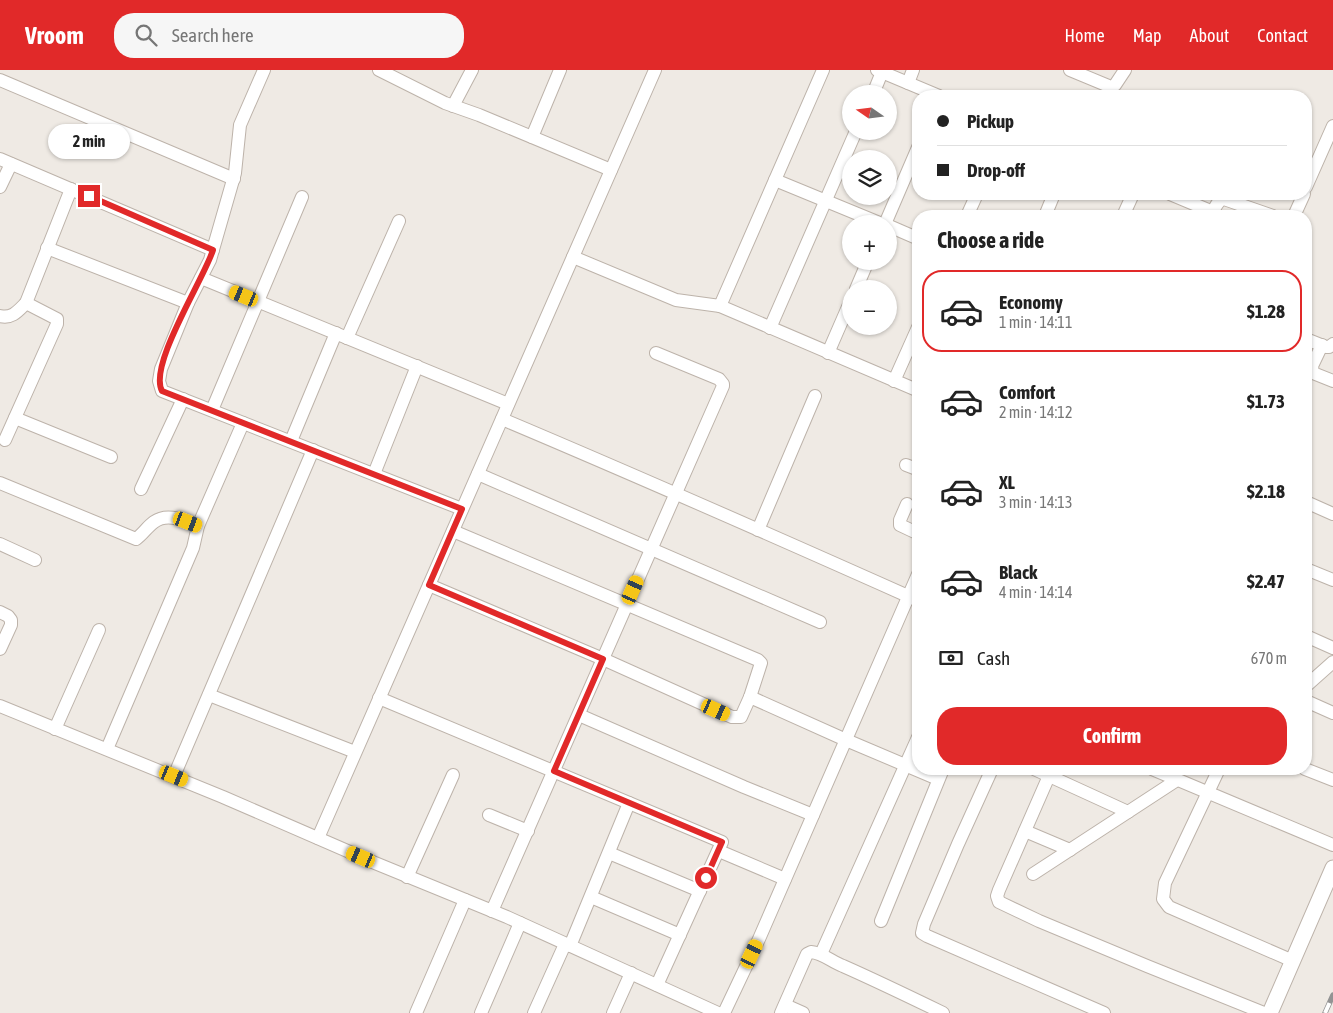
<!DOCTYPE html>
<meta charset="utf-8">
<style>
body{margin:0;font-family:"Asap Condensed",sans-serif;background:#f6f6f6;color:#222;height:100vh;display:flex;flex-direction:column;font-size:19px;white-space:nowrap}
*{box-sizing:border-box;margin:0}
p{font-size:16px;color:#767676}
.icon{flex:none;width:28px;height:28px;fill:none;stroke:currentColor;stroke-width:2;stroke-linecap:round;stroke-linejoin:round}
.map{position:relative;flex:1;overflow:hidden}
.details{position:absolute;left:912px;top:140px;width:400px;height:565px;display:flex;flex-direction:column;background:#fff;border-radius:20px;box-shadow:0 1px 4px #0004}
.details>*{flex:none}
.hud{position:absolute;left:912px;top:20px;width:400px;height:110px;border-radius:20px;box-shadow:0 1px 4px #0004;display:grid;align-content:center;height:110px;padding:0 25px;background:#fff}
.needle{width:32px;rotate:284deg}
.fabs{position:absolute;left:842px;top:15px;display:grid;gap:10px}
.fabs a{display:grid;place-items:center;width:55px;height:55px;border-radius:50%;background:#fff;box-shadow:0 1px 4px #0004;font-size:25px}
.end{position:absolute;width:22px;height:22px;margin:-11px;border:6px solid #e12929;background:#fff;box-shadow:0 0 0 2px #fff}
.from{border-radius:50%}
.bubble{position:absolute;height:35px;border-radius:18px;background:#fff;box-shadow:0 1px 4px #0004;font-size:16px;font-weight:700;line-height:35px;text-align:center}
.car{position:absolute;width:15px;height:30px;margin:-15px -8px;border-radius:6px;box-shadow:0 0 4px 1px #0007;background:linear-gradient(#f5c518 24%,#345 0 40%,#f5c518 0 76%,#345 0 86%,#f5c518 0)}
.hud b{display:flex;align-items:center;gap:18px;height:48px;font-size:19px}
.hud b+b{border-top:1px solid #e0e0e0}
.hud i{width:12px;height:12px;background:#222}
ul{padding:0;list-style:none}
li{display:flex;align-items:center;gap:15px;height:82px;margin:0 10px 8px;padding:0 15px;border:2px solid transparent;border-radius:20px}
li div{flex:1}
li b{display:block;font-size:19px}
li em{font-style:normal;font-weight:700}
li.on{border-color:#e12929}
li>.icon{width:45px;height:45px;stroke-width:1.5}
h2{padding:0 25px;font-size:22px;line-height:60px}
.pay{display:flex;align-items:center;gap:12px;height:55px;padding:0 25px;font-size:19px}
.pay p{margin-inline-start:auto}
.cta{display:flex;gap:10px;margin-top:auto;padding:10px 25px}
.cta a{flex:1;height:58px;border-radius:20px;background:#e12929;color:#fff;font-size:20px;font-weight:700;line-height:58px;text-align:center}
header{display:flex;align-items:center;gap:30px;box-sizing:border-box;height:70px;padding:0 25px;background:#e12929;color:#fff}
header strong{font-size:24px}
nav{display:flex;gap:28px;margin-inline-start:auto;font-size:18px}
.search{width:350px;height:45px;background:#f6f6f6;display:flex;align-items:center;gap:12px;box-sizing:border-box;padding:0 18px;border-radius:20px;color:#767676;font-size:19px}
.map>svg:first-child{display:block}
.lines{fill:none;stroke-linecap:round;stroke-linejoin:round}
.minor-casing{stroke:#bdb3aa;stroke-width:14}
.tertiary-casing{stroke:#bdb3aa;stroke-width:17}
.minor{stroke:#fff;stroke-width:12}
.tertiary{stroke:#fff;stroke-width:15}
.rail-casing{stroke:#939393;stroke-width:5.5}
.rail{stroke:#fff;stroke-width:4;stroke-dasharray:11;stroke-linecap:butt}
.route{stroke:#e12929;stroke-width:6}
</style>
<header>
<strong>Vroom</strong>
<div class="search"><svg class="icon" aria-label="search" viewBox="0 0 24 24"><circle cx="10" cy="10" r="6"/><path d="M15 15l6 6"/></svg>Search here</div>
<nav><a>Home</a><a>Map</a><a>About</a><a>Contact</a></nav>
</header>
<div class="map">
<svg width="1333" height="943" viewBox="0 0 1333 943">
<rect width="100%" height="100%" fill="#efeae4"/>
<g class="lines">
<defs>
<g id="minor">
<path d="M264,0L240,55L235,103L210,190L188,233L161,299L159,311L162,321L462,439"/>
<path d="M379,0L445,33L479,45L611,100"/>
<path d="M877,0L939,26"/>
<path d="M1070,0L1111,17L1115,15L1125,0"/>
<path d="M0,10L234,109"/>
<path d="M908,13L913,0"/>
<path d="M873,24L882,2"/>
<path d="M453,36L472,0"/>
<path d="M532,67L560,0"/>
<path d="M0,89L213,180"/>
<path d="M775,110L882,154"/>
<path d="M0,117L11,94"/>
<path d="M1306,117L1333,56"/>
<path d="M1170,124L1213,142"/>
<path d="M967,146L977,124"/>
<path d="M1045,146L1054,124"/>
<path d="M1123,146L1133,124"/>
<path d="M1211,146C1214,140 1217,130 1224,129L1273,146"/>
<path d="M1294,146L1304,124"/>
<path d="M885,154L919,75"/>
<path d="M889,156L919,169"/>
<path d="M47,178L188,233"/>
<path d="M573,187L676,230L720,236L919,321"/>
<path d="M201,208L508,334"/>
<path d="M856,219L868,191"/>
<path d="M720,236L823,0"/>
<path d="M0,246C12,249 18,241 26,233L71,119"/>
<path d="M770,258L856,61"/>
<path d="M347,268L399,151"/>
<path d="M1306,269L1326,277H1329L1333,274"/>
<path d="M1322,275L1312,296L1313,303L1333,311"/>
<path d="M828,283L851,230"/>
<path d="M894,311L919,255"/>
<path d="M212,340L302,127"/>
<path d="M15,348L111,387"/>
<path d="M502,349C642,408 780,469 919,531"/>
<path d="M5,370L57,254V249L26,233"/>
<path d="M291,371L336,263"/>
<path d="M906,395L919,400"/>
<path d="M374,404L417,296"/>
<path d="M478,404L820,552"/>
<path d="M0,413L136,469C143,464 147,457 154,452C168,442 184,451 198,456"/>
<path d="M141,419L183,329"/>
<path d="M1306,432L1333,444"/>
<path d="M907,434L900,450V455L919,464"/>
<path d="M758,460L815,326"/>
<path d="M0,474L35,490"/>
<path d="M1306,499L1333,510"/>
<path d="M429,515L603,589L732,647H741L750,627L761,593L758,590L453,461"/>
<path d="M0,542L8,546L11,550V555L0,579"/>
<path d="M1306,566L1333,578"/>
<path d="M1306,616L1333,592"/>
<path d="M209,625L355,682"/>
<path d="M750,627L846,670L938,709"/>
<path d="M379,628L722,772L657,915"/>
<path d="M1306,631L1333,643"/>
<path d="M0,636L223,727L375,793L507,847L718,943"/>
<path d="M579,645L744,717L813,745"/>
<path d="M55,659L99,560"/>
<path d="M107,679L193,478L198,456L243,353"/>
<path d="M992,699L958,774L924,854L922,863L927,866L1104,943"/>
<path d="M1034,699L1128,742"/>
<path d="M1052,699L999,820L997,826L999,832L1039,851L1147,896L1264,943"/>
<path d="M1152,699L1333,775"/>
<path d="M1219,699L1165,813L1163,829L1169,837L1293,891"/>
<path d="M1305,699L1333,710"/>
<path d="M174,706L313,380"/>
<path d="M489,745L528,761"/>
<path d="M1025,761L1070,780"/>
<path d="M318,768L655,0"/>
<path d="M719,781L785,809"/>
<path d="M609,783L700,821"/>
<path d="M1033,804L1177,710"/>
<path d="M407,807L453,705"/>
<path d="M591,827L680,865"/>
<path d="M492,841L723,316V314L719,309L656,283"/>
<path d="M881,851L943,699"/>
<path d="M570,876L629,733"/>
<path d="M821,884L919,665"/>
<path d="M785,935L803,943"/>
<path d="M416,943L465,830"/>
<path d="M481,943L520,853"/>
<path d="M534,943L565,874"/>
<path d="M613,943L631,903"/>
<path d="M724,943L759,869L919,502"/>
<path d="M781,943L807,884L811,882C823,883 832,892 843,896C877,911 910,927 943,943"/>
</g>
<path id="tertiary" d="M1270,943L1333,798"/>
</defs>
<use href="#minor" class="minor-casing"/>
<use href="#tertiary" class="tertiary-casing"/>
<use href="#minor" class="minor"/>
<use href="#tertiary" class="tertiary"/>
<defs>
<path id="rail" d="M1325,943L1333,925"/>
</defs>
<use href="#rail" class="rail-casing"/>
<use href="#rail" class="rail"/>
</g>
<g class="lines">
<path class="route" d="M89,126L213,180C204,209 148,295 162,321L462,439L429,515L603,589L554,701L722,772L706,808"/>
</g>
</svg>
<div class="fabs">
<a><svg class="needle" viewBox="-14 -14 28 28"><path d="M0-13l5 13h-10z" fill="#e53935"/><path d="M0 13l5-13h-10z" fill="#767676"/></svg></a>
<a><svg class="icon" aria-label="layers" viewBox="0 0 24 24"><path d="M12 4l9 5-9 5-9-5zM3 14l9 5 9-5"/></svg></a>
<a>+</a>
<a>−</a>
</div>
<i class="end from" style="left:706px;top:808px"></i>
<i class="end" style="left:89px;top:126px"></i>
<div class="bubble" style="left:48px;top:54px;width:82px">2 min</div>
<i class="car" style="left:244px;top:226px;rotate:292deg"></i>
<i class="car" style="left:188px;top:452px;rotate:111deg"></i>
<i class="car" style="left:633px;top:520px;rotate:24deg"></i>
<i class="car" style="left:716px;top:640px;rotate:114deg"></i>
<i class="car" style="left:174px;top:706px;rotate:112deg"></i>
<i class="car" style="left:361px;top:787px;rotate:293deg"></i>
<i class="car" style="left:752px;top:884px;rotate:25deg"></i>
<div class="hud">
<b><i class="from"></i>Pickup</b>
<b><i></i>Drop-off</b>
</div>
<section class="details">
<h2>Choose a ride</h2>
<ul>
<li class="on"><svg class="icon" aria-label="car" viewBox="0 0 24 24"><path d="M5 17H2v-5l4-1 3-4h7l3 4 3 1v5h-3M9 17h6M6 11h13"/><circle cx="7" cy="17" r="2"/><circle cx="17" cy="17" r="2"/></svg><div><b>Economy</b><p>1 min · 14:11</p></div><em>$1.28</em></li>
<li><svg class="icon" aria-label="car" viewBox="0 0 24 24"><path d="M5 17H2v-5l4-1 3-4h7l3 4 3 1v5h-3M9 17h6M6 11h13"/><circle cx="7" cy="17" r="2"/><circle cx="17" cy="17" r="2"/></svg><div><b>Comfort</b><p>2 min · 14:12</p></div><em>$1.73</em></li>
<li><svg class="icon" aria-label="car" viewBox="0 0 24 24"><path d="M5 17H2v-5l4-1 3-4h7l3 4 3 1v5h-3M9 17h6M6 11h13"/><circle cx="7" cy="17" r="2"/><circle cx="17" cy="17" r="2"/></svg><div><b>XL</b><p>3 min · 14:13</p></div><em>$2.18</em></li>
<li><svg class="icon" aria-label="car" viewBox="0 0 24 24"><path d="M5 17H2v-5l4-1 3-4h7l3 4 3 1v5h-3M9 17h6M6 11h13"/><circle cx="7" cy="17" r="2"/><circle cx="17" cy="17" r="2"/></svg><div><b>Black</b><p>4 min · 14:14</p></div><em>$2.47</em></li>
</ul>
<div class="pay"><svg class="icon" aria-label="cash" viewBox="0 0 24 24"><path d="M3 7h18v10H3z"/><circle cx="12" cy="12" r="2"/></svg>Cash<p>670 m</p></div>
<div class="cta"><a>Confirm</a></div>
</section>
</div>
